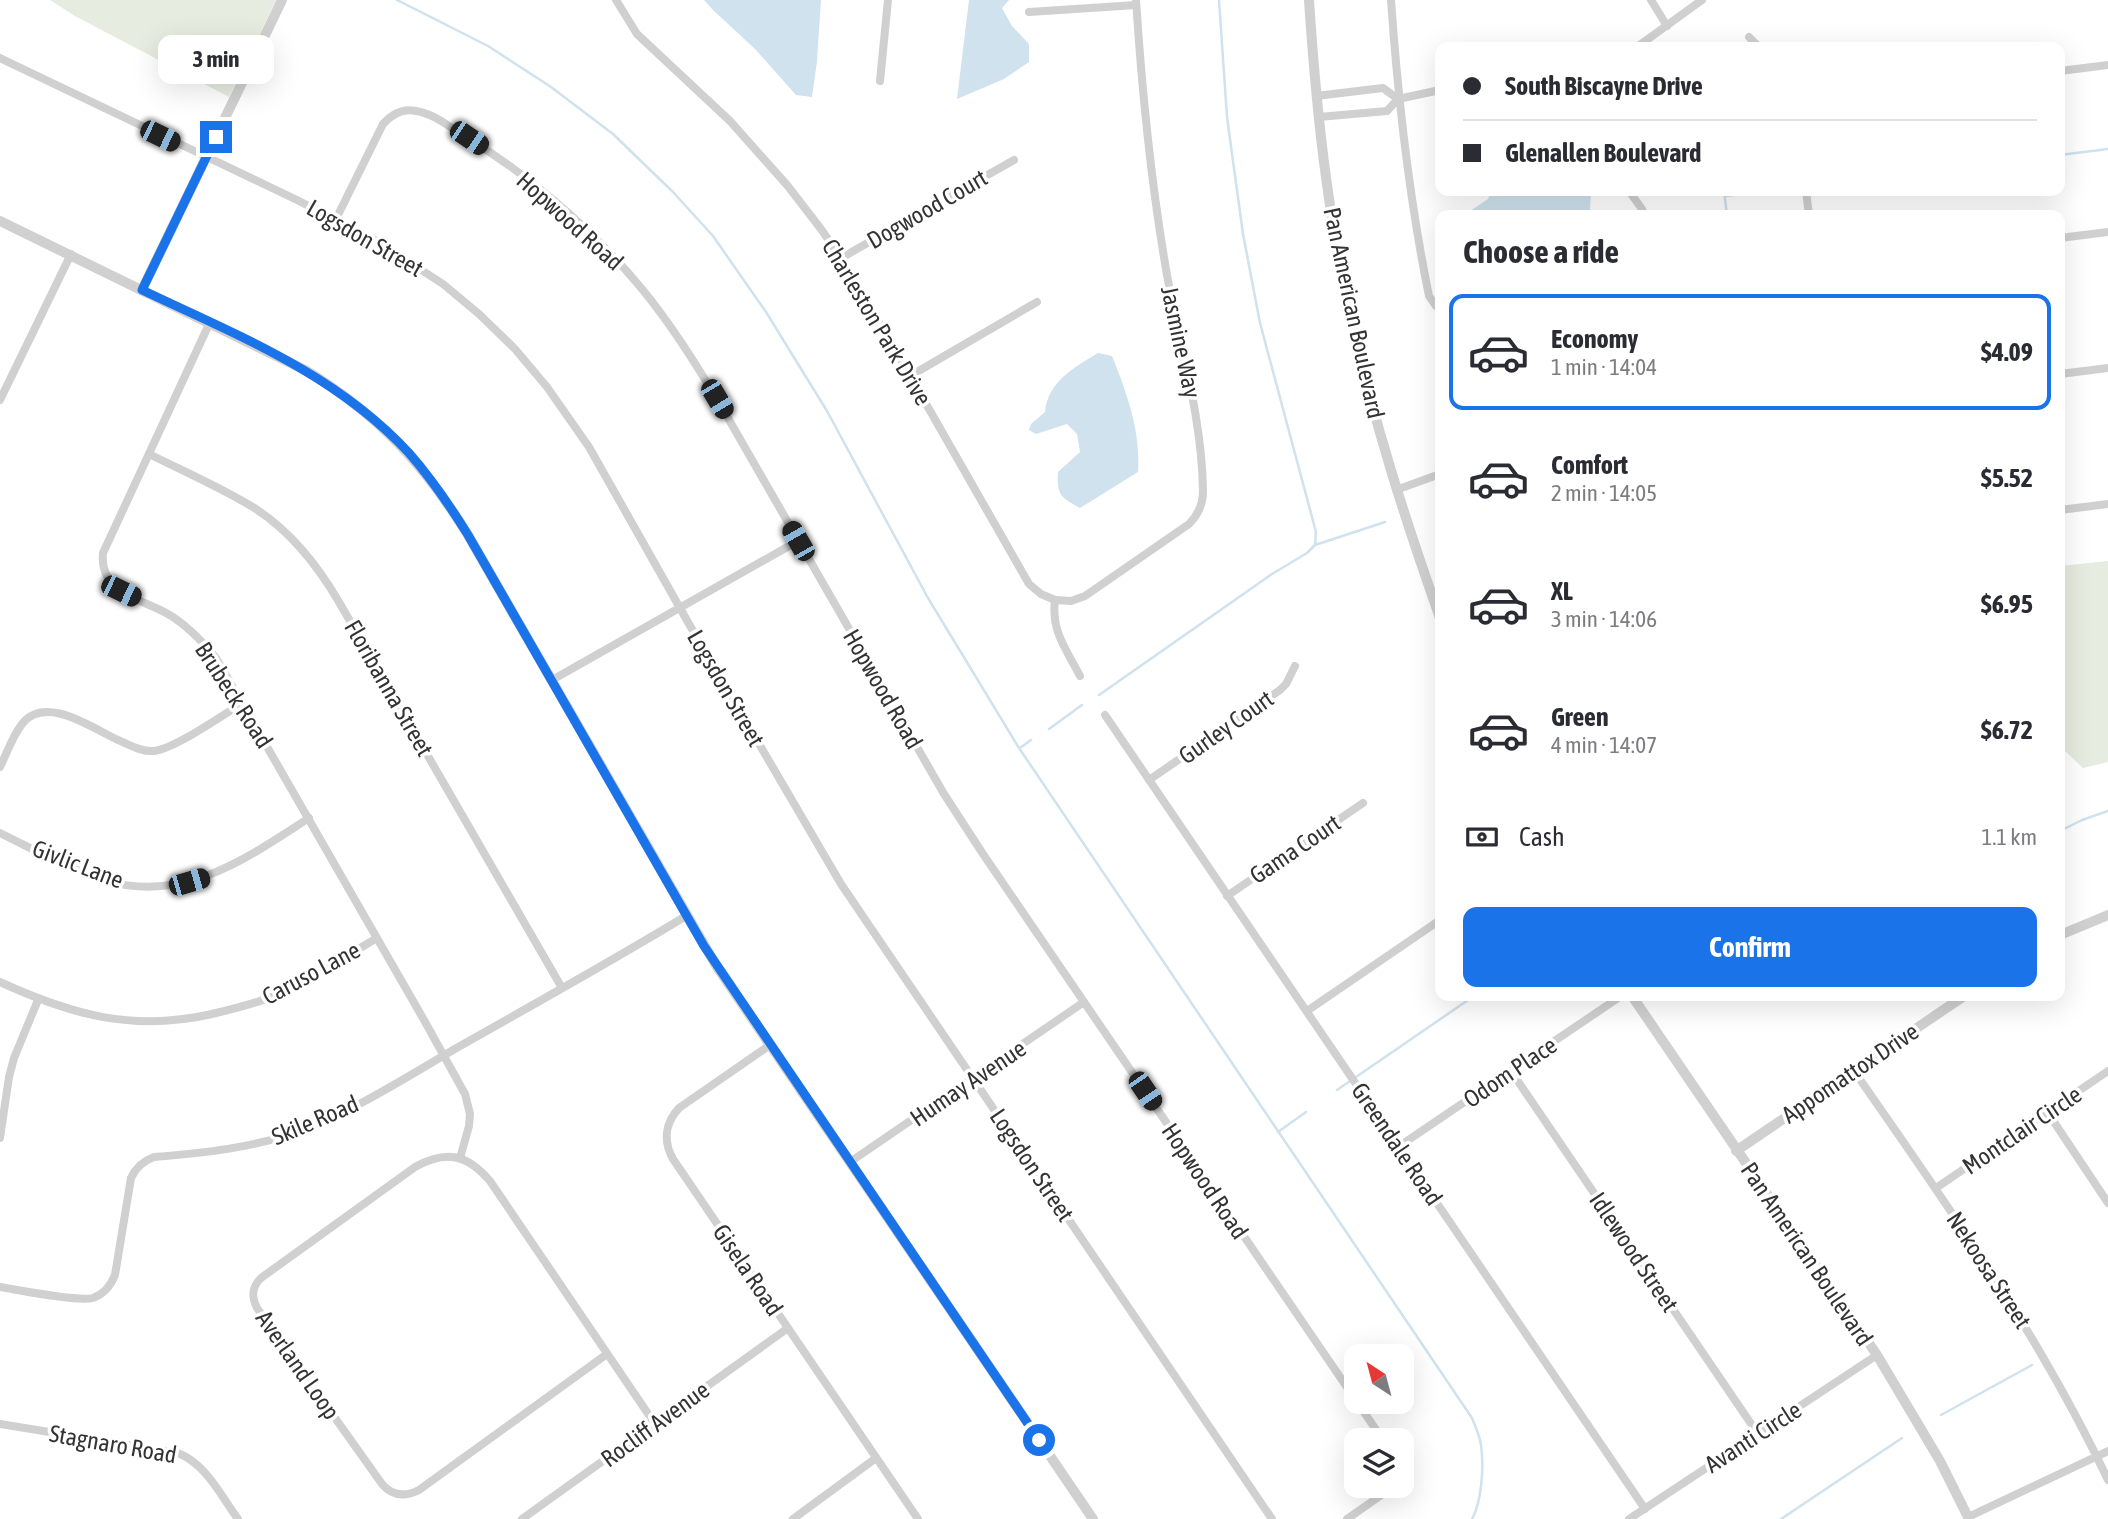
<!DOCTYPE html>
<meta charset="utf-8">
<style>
body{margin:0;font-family:"Asap Condensed",sans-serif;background:#f7f7f7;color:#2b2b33;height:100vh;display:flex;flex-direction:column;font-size:26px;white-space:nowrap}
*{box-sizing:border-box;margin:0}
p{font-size:23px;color:#7c7c81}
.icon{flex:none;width:38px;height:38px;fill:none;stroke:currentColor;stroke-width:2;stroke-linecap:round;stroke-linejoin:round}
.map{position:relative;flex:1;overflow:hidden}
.drawer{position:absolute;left:1435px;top:210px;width:630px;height:791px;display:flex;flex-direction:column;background:#fff;border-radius:14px;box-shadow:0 7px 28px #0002}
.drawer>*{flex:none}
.banner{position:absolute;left:1435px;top:42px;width:630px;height:154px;border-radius:14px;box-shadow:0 7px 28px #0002;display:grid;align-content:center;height:154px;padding:0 28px;background:#fff}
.needle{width:46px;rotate:324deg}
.controls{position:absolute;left:1344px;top:1344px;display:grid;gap:14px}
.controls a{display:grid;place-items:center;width:70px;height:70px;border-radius:14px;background:#fff;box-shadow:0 7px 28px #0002;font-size:35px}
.end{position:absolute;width:32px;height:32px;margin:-16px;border:9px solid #1a73e8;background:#fff;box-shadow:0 0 0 4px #fff}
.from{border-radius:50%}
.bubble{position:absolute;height:49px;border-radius:14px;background:#fff;box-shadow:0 7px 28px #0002;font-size:23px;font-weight:700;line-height:49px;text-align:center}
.car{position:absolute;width:21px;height:42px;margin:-21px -10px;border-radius:9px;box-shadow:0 0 5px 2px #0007;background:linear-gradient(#222 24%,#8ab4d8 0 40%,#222 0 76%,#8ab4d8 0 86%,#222 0)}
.banner b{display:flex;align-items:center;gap:24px;height:66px;font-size:26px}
.banner b+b{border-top:2px solid #e1e1e2}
.banner i{width:18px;height:18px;background:#2b2b33}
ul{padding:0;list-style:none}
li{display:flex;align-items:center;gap:21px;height:116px;margin:0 14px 10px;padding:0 14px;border:4px solid transparent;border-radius:14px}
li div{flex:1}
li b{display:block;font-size:26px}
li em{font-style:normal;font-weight:700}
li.current{border-color:#1a73e8}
li>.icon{width:63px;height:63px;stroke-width:1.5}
h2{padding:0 28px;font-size:32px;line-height:84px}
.pay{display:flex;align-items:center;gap:18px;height:77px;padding:0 28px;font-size:26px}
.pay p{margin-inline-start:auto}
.cta{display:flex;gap:14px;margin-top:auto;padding:14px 28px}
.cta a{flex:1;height:80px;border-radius:14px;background:#1a73e8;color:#fff;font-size:28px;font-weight:700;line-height:80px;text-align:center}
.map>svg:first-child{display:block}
.green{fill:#e6ecdf}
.water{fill:#cfe2ee}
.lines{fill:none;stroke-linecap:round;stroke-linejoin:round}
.stream{stroke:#cfe2ee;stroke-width:2.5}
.minor{stroke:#d0d0d0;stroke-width:8}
.tertiary{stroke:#d0d0d0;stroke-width:10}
.route{stroke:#1a73e8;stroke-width:9}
.labels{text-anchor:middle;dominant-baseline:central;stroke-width:7;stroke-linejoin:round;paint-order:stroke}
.street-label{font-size:24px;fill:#333;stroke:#fff}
</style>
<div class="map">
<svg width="2108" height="1519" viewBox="0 0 2108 1519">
<rect width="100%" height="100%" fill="#fff"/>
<g class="green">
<path d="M50,0H276L229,97L75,16Z"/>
<path d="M2108,561V762L2083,768L2065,751V739L2060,695V566Z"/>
</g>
<g class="water">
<path d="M704,0H821L817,61L812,97L796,95L755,49L713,10Z"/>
<path d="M969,0H1009L1002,8L1012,26L1029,44V62L1004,79L957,99Z"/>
<path d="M1491,191H1591L1590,210L1491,215L1470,211L1488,199Z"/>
<path d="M1098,353L1112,356C1127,393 1141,433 1138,472L1080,508C1062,498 1056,495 1058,472L1080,452L1077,434L1067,424L1036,434L1029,430L1031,424L1045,412C1048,381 1074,368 1098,353Z"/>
</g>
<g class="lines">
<g class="stream">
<path d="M397,0L488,46L551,87L613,134L673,192L713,236L766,312L827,411L928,598L1019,748L1472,1418C1475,1426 1480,1436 1481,1445C1484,1466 1482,1501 1472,1519"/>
<path d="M2060,155L2108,149"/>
<path d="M1724,191L1727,215"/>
<path d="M1725,196L1769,191"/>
<path d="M1315,545L1385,522"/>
<path d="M1099,695L1272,574L1307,553L1315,545L1316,532L1260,323L1243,234L1227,117L1219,0"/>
<path d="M1049,729L1082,705"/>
<path d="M1020,748L1031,740"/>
<path d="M2060,831L2082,820L2108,811"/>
<path d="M1356,1077L1474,996"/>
<path d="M1337,1090L1350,1081"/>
<path d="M1278,1132L1306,1112"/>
<path d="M1941,1415L2032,1365"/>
<path d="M1781,1519L1902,1438"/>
</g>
<g class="minor">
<path d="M616,0L637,34L730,121L787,185L821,229L841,258L897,353L1029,584L1041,594L1055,600C1051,631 1066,649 1080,676"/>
<path d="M1391,0C1398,100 1409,198 1429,296L1436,306L1440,309"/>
<path d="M1651,0L1667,26"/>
<path d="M1029,12L1136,5"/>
<path d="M1749,37L1759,47"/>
<path d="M1637,47L1702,0"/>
<path d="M0,58L297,200L375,240L443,284L479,314L515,349L547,387L589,447L689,624L841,884L1272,1519"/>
<path d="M2060,71L2108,65"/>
<path d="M880,81L888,0"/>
<path d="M1316,96L1383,88L1398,99"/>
<path d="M1319,117L1387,111L1398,99L1440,90"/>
<path d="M1629,191L1642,209L1644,215"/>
<path d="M1806,191L1809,215"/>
<path d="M336,219L383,124C392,114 403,108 416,111C430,113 443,122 455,130C524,171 590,226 642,289C675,329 702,373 728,418L944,794L983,854L1383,1440"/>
<path d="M2060,238L2108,232"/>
<path d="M841,258L1014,160"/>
<path d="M210,322L103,553C99,593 140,598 168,614C187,625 202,641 216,658L424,1020L465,1094L470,1114L469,1126L460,1158"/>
<path d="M2060,374L2108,368"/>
<path d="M910,376L1037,302"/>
<path d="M0,400L71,254"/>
<path d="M149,454C185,472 222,488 256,509C291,532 318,566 339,602L562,988"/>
<path d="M1396,490L1440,474"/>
<path d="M2060,510L2108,504"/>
<path d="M1055,600L1071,601L1085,596L1189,524C1199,514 1203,504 1203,491C1202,417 1180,347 1167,275C1151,184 1142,92 1136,0"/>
<path d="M552,680L798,541"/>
<path d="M1105,715L1645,1509"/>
<path d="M0,767C7,753 12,737 22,724C45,694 92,728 118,740C130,745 141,752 154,751C175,749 222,715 243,703"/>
<path d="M1149,780L1280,690L1286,684L1295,666"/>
<path d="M0,833C35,850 70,870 107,881C185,903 247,858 309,818"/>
<path d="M1227,896L1363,803"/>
<path d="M0,982C72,1015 133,1032 212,1014C233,1009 254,1004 274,996C309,980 343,958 377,938"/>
<path d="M1307,1011L1440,920"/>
<path d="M770,1045L679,1108C665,1123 663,1141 673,1159L918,1519"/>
<path d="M1511,1071L1758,1434"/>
<path d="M1854,1071C1946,1203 2039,1334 2108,1480"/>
<path d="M2048,1113L2108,1203"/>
<path d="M0,1138L9,1077L14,1058L38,1000"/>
<path d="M1398,1147L1621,996"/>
<path d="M850,1162L1084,1002"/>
<path d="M1936,1188L2108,1071"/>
<path d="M0,1287C19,1290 78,1302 93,1298C104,1294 111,1285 115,1275L131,1178C136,1167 143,1161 154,1157C204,1153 252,1148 300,1131C356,1110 408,1076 460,1046C536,1003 612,961 686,916"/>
<path d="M607,1354L419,1490C405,1497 392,1496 382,1484L257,1308C251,1296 252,1287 261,1278L415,1167C446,1150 467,1154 490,1181L655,1424"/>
<path d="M0,1424L178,1453C206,1464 221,1496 238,1519"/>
<path d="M1968,1517L2108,1451"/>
<path d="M522,1519L788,1328"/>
<path d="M793,1519L876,1458"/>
<path d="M1347,1519L1380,1496L1389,1486"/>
<path d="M1629,1519L1877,1355"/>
</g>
<g class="tertiary">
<path d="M1309,0C1316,106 1327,213 1351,317C1373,420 1405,519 1440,618"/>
<path d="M0,221L307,371C377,414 425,465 468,535L717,967L1093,1519"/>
<path d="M142,290L282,0"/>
<path d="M2060,935L2108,915"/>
<path d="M1632,996L1877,1355L1940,1461L1969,1519"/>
<path d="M1736,1151L1964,996"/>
</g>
</g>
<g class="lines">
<path class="route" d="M216,137L142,290C237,335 336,374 409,453C431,478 450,506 468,535L704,946L1039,1440"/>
</g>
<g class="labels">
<g class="street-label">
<text transform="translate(927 209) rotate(-30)">Dogwood Court</text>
<text transform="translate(570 221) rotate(42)">Hopwood Road</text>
<text transform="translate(365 238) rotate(30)">Logsdon Street</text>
<text transform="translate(1354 313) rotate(78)">Pan American Boulevard</text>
<text transform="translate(877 322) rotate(59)">Charleston Park Drive</text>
<text transform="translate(1181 342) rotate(78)">Jasmine Way</text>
<text transform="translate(389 688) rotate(60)">Floribanna Street</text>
<text transform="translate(726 688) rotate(60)">Logsdon Street</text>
<text transform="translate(883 689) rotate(60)">Hopwood Road</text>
<text transform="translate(234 695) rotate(57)">Brubeck Road</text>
<text transform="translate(1226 727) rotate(-35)">Gurley Court</text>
<text transform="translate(1295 849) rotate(-34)">Gama Court</text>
<text transform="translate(78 864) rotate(21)">Givlic Lane</text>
<text transform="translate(311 973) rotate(-28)">Caruso Lane</text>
<text transform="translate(1510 1072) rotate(-34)">Odom Place</text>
<text transform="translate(1850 1073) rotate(-34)">Appomattox Drive</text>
<text transform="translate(968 1083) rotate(-34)">Humay Avenue</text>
<text transform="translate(315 1120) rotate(-23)">Skile Road</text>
<text transform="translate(2022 1130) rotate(-34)">Montclair Circle</text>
<text transform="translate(1397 1144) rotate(56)">Greendale Road</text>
<text transform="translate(1032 1165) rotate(56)">Logsdon Street</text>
<text transform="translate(1205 1181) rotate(56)">Hopwood Road</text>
<text transform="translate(1634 1252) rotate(56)">Idlewood Street</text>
<text transform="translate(1807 1254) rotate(56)">Pan American Boulevard</text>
<text transform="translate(748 1270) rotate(56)">Gisela Road</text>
<text transform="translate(1989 1270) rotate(57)">Nekoosa Street</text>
<text transform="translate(298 1365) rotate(55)">Averland Loop</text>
<text transform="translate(655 1424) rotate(-36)">Rocliff Avenue</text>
<text transform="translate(1753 1437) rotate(-33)">Avanti Circle</text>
<text transform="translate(113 1444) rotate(10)">Stagnaro Road</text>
</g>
</g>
</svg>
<div class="controls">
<a><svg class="needle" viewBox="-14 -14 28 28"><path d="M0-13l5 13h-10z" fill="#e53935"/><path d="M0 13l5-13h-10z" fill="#7c7c81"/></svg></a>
<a><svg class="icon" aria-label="layers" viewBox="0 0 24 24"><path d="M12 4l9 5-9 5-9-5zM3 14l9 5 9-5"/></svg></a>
</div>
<i class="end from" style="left:1039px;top:1440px"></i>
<i class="end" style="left:216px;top:137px"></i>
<div class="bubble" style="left:158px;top:35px;width:116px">3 min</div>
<i class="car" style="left:160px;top:136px;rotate:116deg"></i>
<i class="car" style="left:469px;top:138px;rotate:124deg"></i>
<i class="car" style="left:717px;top:399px;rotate:149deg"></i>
<i class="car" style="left:798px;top:541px;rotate:330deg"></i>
<i class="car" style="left:121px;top:591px;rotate:116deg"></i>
<i class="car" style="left:189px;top:882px;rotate:74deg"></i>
<i class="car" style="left:1145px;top:1091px;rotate:146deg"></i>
<div class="banner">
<b><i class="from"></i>South Biscayne Drive</b>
<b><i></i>Glenallen Boulevard</b>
</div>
<section class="drawer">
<h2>Choose a ride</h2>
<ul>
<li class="current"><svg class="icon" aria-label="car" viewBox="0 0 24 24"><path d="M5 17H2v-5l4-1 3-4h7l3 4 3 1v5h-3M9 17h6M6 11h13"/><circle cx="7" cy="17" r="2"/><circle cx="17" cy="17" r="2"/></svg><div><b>Economy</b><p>1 min · 14:04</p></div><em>$4.09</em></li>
<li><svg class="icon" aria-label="car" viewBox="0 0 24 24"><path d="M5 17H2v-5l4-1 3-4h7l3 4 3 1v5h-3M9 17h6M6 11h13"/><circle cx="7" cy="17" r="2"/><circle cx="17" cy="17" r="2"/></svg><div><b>Comfort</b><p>2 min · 14:05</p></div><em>$5.52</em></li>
<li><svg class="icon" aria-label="car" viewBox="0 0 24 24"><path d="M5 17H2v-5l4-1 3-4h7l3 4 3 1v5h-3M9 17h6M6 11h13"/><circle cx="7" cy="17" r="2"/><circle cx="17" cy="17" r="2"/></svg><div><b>XL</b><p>3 min · 14:06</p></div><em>$6.95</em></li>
<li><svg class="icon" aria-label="car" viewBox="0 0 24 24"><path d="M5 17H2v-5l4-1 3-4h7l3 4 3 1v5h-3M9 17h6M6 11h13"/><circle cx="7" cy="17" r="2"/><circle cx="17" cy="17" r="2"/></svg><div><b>Green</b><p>4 min · 14:07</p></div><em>$6.72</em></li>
</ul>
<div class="pay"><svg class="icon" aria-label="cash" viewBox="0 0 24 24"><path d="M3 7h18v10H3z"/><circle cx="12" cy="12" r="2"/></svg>Cash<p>1.1 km</p></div>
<div class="cta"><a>Confirm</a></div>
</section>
</div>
